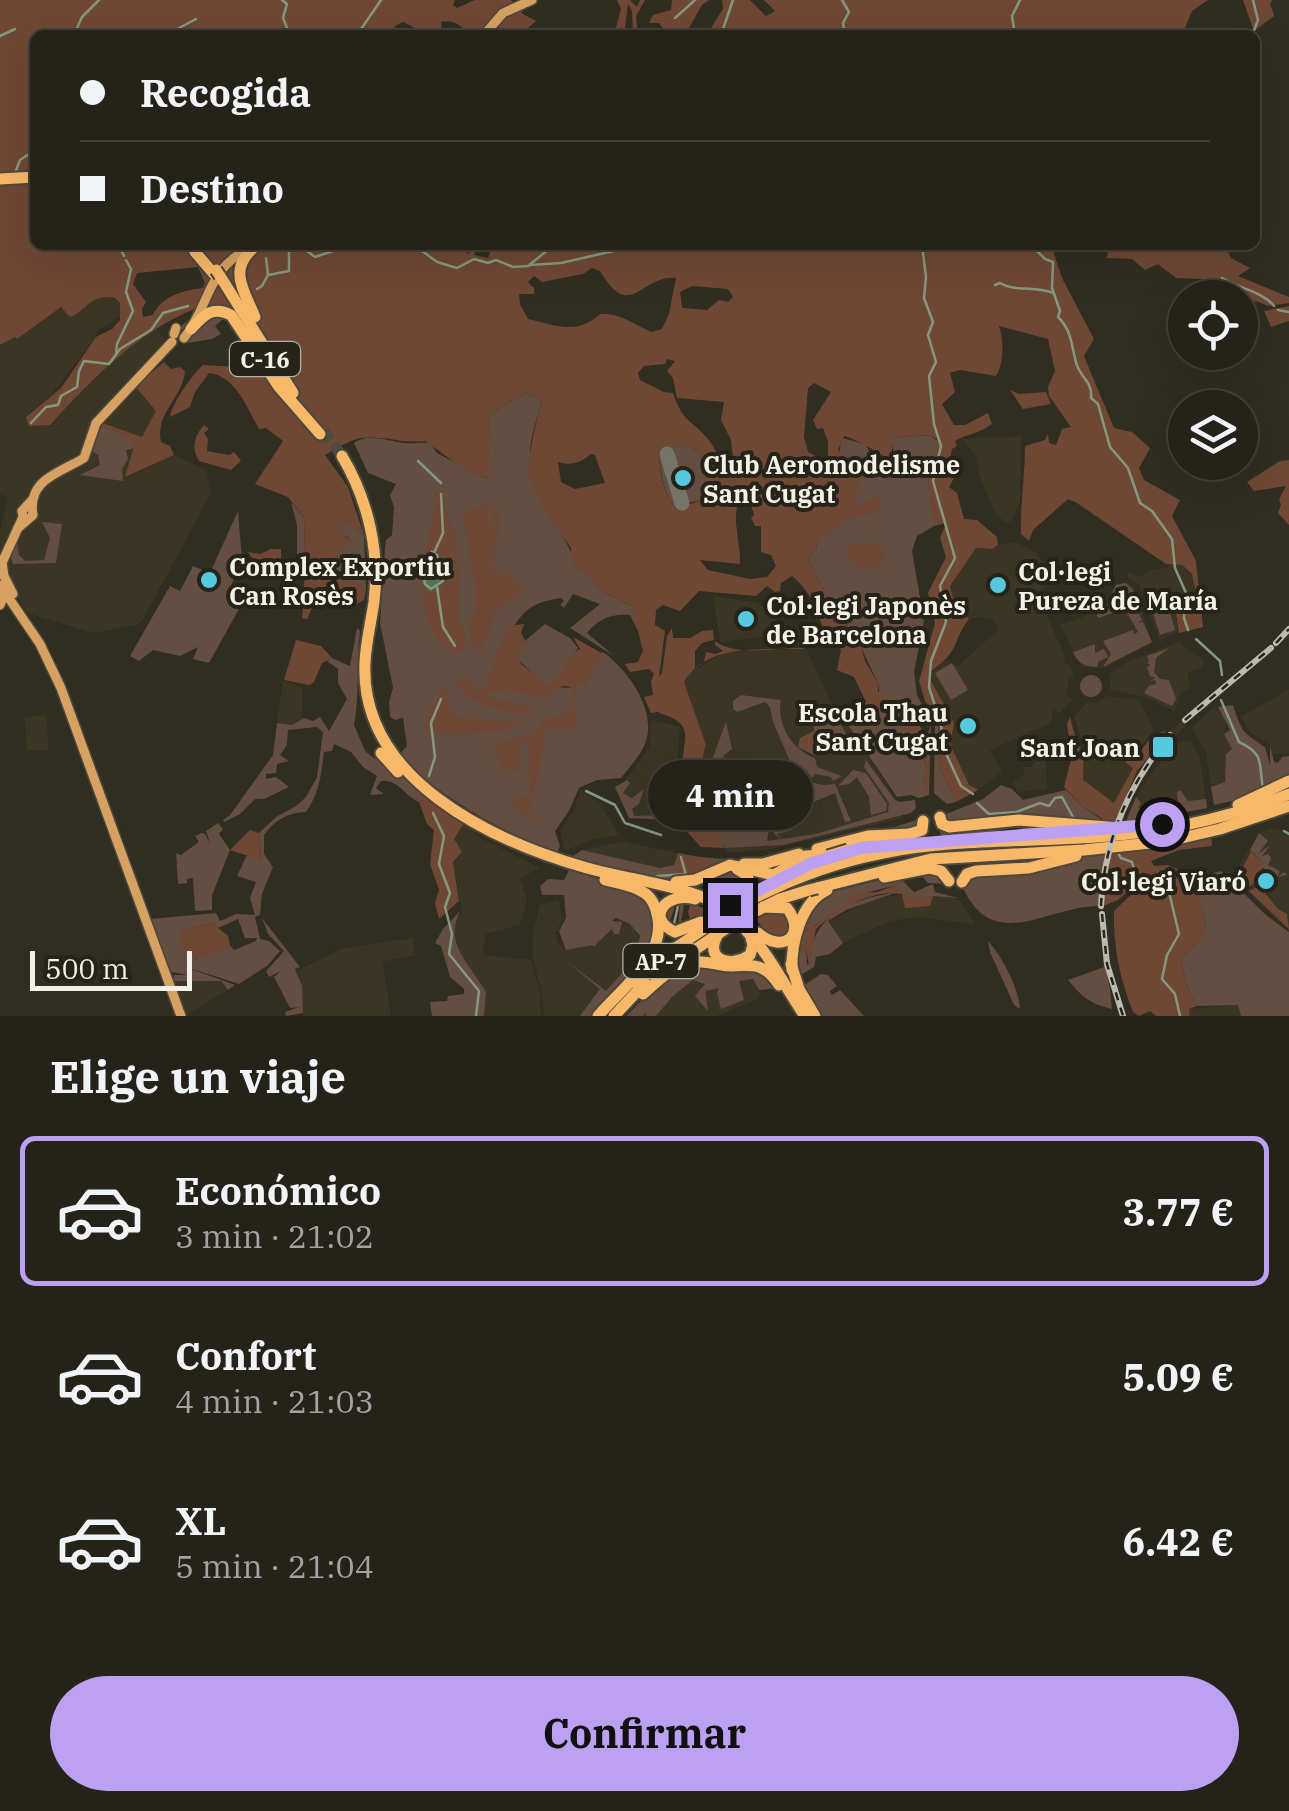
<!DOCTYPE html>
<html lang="es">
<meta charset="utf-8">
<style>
body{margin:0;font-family:"IBM Plex Serif",serif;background:#2c2a22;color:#f1f3f6;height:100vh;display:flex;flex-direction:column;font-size:38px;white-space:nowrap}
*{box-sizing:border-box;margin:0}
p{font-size:32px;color:#a3a4a2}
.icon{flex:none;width:55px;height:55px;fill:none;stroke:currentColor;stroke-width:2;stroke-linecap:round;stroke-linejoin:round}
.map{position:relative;height:1016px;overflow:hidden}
.details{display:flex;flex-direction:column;background:#242219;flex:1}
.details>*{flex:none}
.guide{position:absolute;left:30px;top:30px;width:1230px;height:220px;border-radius:15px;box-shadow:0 10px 40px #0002,0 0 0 2px #413f38;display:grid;align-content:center;height:220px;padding:0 50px;background:#242219}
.tools{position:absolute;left:1168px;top:280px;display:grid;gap:20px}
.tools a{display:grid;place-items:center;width:90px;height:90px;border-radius:50%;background:#242219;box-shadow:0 10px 40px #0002,0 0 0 2px #413f38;font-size:50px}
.scale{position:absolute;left:30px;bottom:25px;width:162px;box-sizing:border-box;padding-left:10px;border:5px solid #f2f0e8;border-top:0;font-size:28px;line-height:35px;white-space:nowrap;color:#f2f0e8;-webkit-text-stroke:8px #262318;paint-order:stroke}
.end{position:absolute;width:45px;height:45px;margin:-22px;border:12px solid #bca0f2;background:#111;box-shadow:0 0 0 5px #111}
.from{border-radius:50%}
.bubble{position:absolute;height:70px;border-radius:35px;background:#242219;box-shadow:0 10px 40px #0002,0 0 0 2px #413f38;font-size:32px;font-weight:700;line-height:70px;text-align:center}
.guide b{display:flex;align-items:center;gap:35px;height:95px;font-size:38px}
.guide b+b{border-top:2px solid #413f38}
.guide i{width:25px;height:25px;background:#f1f3f6}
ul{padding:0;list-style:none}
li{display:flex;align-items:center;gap:30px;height:150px;margin:0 20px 15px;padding:0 30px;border:5px solid transparent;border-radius:15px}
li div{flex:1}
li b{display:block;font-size:38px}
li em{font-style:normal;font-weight:700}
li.active{border-color:#bca0f2}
li>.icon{width:90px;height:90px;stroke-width:1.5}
h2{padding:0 50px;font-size:45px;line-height:120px}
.button{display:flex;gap:20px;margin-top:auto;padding:20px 50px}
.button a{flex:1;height:115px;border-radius:60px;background:#bca0f2;color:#111;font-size:40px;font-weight:700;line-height:115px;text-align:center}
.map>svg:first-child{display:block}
.built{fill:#3b3624}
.green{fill:#644d41;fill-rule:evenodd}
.forest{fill:#6f4835;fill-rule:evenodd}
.water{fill:#567251;stroke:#85987e;stroke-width:2.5}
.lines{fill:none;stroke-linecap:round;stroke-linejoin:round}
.stream{stroke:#85987e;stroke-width:2.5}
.runway{stroke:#767468;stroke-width:15}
.highway-tunnel{stroke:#4d4a3f;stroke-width:11;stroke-dasharray:11 5.5;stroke-linecap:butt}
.major-casing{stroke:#4b483d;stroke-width:12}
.highway-casing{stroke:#4b483d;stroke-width:15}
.major{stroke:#d6a161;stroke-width:9}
.highway{stroke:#f8b869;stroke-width:11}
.rail-casing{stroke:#bcbab0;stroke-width:6}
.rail{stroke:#262318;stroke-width:2.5;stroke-dasharray:8;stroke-linecap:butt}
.highway-bridge-casing{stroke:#4b483d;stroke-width:15;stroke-linecap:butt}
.highway-bridge{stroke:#f8b869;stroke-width:11}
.route{stroke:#bca0f2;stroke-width:12}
.poi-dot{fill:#55cade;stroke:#262318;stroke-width:4}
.labels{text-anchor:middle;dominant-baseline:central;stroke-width:8;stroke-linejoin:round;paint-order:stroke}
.shield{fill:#262318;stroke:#b5b2aa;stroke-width:2.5}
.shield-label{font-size:22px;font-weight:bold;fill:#f2f0e8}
.poi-label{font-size:25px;font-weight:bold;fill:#f2f0e8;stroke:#262318;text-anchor:start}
</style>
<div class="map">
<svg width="1289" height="1016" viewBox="0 0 1289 1016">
<rect width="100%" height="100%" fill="#302d21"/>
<g class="built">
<path d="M99,296L114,297L120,303V316L97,331L96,337L51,395L26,416L100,369L155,327L167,342L147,364L156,411L127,477L174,455L206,470L211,493L142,621L136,625L93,633L27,613L0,565V530L8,498L0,494V345L15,336L18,338L61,307L82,312L88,301Z"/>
<path d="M1021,436L1020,500L1013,520L1006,523L995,513L980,477L975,454L962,439Z"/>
<path d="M1016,542L1036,553L1044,564L1047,574L1043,589L1038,591L1039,598L1065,656L1064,664H1069L1072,670L1074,676L1069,680L1066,694L1073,699L1060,713L1054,710L1051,713L1053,718L1048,724L990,750L1002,772L978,790L969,786L950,744L953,723L929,674L946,660L958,666L999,629L993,620L981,617L969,619L956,606L949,586L976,548L992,549L999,544Z"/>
<path d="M1172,564L1182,566L1194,577L1195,592L1180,602L1175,612L1178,631L1160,640L1139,584L1129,579L1127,572L1141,577L1149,570L1167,568Z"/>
<path d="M1126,583L1134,587L1152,643L1103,668L1082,667L1060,625L1099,611L1116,584Z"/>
<path d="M713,596L758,603L787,629L788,634L720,642Z"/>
<path d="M1289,625V632L1278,645L1187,723L1153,763L1130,797L1119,826L1115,825L1138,772L1171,730L1263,655Z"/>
<path d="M1179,642L1204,661L1202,667L1187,673L1191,688L1180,692L1175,712L1146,697L1110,690V674L1129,661Z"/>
<path d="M806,649L831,701L895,797L902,818L768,850L728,853L702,818L697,803L703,776L702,755L696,717L684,682L689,674L724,652Z"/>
<path d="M283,681L302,687V720L289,726L277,723Z"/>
<path d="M1289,689V753L1270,754L1272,746L1250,732L1241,717Z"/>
<path d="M1107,696L1139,700L1154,730L1138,750L1124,761L1133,768L1114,804L1083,780L1084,749L1074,716L1087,703H1097Z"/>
<path d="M1214,707L1223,716L1226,727L1223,731L1232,749L1225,759V782L1211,787L1206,752L1192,728Z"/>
<path d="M47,715L48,750H27L24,717Z"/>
<path d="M651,720L680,727L678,757L685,776L675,797L672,821L660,817L629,818L615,786L625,781L646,752L650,744Z"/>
<path d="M1191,740L1200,759L1207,808L1125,824L1132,804L1150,775L1178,743Z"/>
<path d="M1040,755H1046L1047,789L1018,792L1012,782L1024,774V767H1031Z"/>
<path d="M580,790L599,802L619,835L594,839L567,850L564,849L560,831L575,808Z"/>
<path d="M464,823L482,839L540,868L520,878L527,900L520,925L486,934L483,949L486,955L531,960L540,992L541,1016H484L486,992L461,955L456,940L454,921L462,912L453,862L462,853L454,839Z"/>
<path d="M1272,828L1289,832V931L1259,903L1249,891L1251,888L1235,873L1259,833Z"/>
<path d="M624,842L678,853L673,872L582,850Z"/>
<path d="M1107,852H1110L1104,889L1103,923L1114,987L1111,988L1100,925L1101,886Z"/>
<path d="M902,894L930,906L933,896L958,898L975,924L917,917L890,921L843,943L828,922L871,900Z"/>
<path d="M558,901L563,920L555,933L558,943L566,950L598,942L617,919L631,924L640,939L636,957L583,1016H544L542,995L533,957V932L540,905Z"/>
<path d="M413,938L415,955L382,962L391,1016H303L302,987L296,971L344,948Z"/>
<path d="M745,979L755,981L760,995L756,1000L716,1016H656L673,996L693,980L702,981L707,991Z"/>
<path d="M173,981H221L228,990L184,1016Z"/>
<path d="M1239,1005L1241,1016H1190L1189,1009Z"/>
</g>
<g class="green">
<path d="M220,312L222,320L215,326L221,334L212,339L188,343L201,320Z"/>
<path d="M526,393L542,400C538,417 530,437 530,454C529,494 568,534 578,570L592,578L600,590L632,606L639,633L630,615C612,613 598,619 587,633L614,656L570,628L600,604L573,594L564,608L560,605L564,601L561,598C515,604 515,627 497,666C522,675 549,691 575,687L574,680L596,655L603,652C628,670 658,711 645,744C640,756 629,768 621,778L597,780L579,788L569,811L555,831L560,846L557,854C497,829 447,801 398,756L407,746L403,718L395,720L390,717L389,702L393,688L380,623L385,547L386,540L392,535L394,507L390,495L396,484L368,473L354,443C368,432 387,441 404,443C413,444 422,442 430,443L437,453L487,479L490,414Z"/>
<path d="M102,427L118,431L136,443L135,448L126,450L128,459L122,469L123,481L80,475L100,465L98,455L93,452L97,431Z"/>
<path d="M929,435L938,441L933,464L927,470L934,522V526L917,536L912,551L924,621L914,672L917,695L927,714L917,721L880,695L878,683L854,633L837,614L808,559L817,548L816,542L820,536L860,510L851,506L864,473L837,486V469L845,459L839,453L842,438L865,444L870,453L887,460L894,455L891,438Z"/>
<path d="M668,446H688L699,452L712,498L687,503L686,506L675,509C662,488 661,475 659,450Z"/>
<path d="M291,502L305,519L304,555L307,558L308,573H305V558L297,557V525Z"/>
<path d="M238,511L242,560L226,597L239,609L209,663L193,659L198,647L180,656L153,650L139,661L130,656L170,586L180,591L193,566L210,573Z"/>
<path d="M342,519L364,535L366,590L337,570L338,548L350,538L341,535Z"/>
<path d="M42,522L62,524L56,563L13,564L11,557L17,541L19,555L25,561L44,560L50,538Z"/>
<path d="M1126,583L1133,590L1135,607L1132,609H1136L1142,620L1138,623L1143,622L1152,642L1103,667L1111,654L1103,641L1133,630L1134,634L1138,632L1125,609L1098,618L1097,615L1107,604L1116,585Z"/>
<path d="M1168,605L1175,630L1160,635L1152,610Z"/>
<path d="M545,624L570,638L578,648L554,685L547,686L515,657L520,645Z"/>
<path d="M357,628L360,631C356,663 360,695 354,725L365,751L375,759L378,754L423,796L419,802C405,796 397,778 381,781L376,788L384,794L370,795L377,776L363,767L351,752L334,744L332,751L324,752C321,775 320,792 306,812C288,812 274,821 264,835V854L273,867L262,894L260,915L255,917L260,939L269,941L280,951L267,966L239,984L183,966L235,985L228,990L221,981H173L174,975H187L168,971L162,946L161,951L150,919L216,913L220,921L236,914L255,915L250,898L256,882L237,876L247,855L261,859L259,833L276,817L296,806L306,797L317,777L323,732L317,727L288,730L287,745L280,755L289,761L277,764L276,773L266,774V779L276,777L289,787L264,799H255L240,814L224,822L223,820L230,815L273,755L277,723L292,725L304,718L313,721L320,717L329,731L347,699L338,683V669L327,661L332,658L350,666ZM238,919L245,938H257L256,941L234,950L230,945L195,959L185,930L212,923L218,928Z"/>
<path d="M1068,642L1073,652L1095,644V653L1104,649L1108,657L1098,662L1097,667C1078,666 1076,659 1068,642Z"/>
<path d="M1169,648L1156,658L1154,672L1160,679L1169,680L1176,699L1172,706L1144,693L1149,686L1156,684L1155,680L1150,681L1155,678L1150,676L1147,667L1150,665L1147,662L1142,665L1149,661L1147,656Z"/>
<path d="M952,663L968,690L951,700L935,673Z"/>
<circle cx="1091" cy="686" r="11"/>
<path d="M741,695L781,700C776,724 792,750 815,758L817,767L842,776L833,781L831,777L815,774L812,778L806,770L800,775L802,780L823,785L835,784L851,821L845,822L835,793L806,805L807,801L773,722L770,707L765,702L737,712L733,709V701Z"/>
<path d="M866,702L890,716L892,722C911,729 921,750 927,769L923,778L926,790L929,762L923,752L931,722L929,795L919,798L911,795L897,797L841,715Z"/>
<path d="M1233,705C1242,732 1241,731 1265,747L1270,765V745L1274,762L1278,763L1282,757L1289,756V779L1245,798L1214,805L1211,787L1225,782L1226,754L1232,749L1224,734L1230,730L1218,707Z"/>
<path d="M814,706C836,709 850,735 852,756L842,748L825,743L820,745L816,756L798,747L800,738L814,731Z"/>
<path d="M938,721L940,768L956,802L947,804L934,793L935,722Z"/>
<path d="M726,722L732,749L723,756L730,772L744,768L747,763L756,784L753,792L769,829L767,841L816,834L888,812L889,803L864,767L866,760L894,799L899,802L915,800L916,808L911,813L783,845L726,848L719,840L720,829L745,813H750L748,790L752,781L740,785L707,773Z"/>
<path d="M853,770L866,773L887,804L886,811L871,815L869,797L857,777L849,784L838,786Z"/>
<path d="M627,780L630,783L623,793L632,798L644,789L639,804L632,809L634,816L665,815L667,820L629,818L615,787Z"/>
<path d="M774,784L758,793L761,800L779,795L785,816H789L785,819L792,830L777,834L779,837L783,834L780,838L775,835L756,792Z"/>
<path d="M1001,785L1012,789L1023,800L1066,790L1082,806L1112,827L1039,818L949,826L944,815L983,799Z"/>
<path d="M1180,790L1188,801L1206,799L1207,808L1125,824L1136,797L1141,803L1138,808L1149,810L1152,806L1178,805L1177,792Z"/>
<path d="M917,820L921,829L862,836L761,863L717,866L672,881L569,859L582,850L660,868L674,865L678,853C757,871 841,843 917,820Z"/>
<path d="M1010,822L1088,828L1026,830C1009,821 1002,832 986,835C972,837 957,837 942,838L937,824Z"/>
<path d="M218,823L223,829L219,834L230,850L212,895V910L195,911L193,878L187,879V883L178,884L176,853L181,855L199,842L195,836L201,833L205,834L210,843L206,831Z"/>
<path d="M1259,833L1268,841L1258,854L1270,845L1262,856L1268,854L1271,858L1268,865L1280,871L1277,878L1284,872L1287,875L1265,880L1266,870L1261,866L1264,864L1250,850Z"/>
<path d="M1107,852L1100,906C1049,905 994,955 963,888L969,878Z"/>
<path d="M569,870L639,892L653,907V949L595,1016H580L600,989L566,961L606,991L636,957L640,936L630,924L616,918L612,921L622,922L619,934H614L612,929L593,947V945L566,950L559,931L566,918L564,895H542L540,886L548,879L564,880Z"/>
<path d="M732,870L747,878L727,903L716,898L710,885L717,875Z"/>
<path d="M920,870L938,873L945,884L928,883L918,872L903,881L914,892L933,884L935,892L958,898L932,896L914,900L892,886L851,897L838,910L814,926L806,919L824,894Z"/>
<path d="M1188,870L1204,875L1221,871L1266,915L1289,932V1016H1241L1238,1005L1197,1006L1187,987L1181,959L1198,942L1206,927L1199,896L1202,886L1201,878Z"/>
<path d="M895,893L846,910L828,921L843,943L830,954L816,957L814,967L796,978L797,947L800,948L799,956L806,948L807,965L810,962C811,914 854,898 895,893Z"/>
<path d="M461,910C442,942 470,964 486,992L484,1016H432L430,1002L447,1001L448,996L464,994V989L450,977L441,946L435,943L443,929Z"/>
<path d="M1100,915C1102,947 1110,980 1112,1009C1091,1004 1083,998 1068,980L1104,967Z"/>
<path d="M262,918L300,967L295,969L302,986L303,1013L286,1016L285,1012L299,1007L290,1008L274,977L281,971L269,977L266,971L284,951L268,934Z"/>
<path d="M988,941C1002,956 1019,989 1020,1009L1014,1005L990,952Z"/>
<path d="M694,964L758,967L778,988L759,990L753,979L739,981L744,1000L721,1009L717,993L719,988L706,991L705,988L708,1011L695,996L705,984L693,980L673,996L656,1016H645L646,1013L643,1016H626L661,981Z"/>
<path d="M821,974L828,975L837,986L830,991L832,995L840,990L864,1016H818L800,988Z"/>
</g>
<g class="forest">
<path d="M0,0H455L453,5L457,8L475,0H511L514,3L525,1L529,4L521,13L536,21L520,35H469C462,26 453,19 441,22L442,32C426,37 417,29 403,22L395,26L397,35H35V245H456L469,254L473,245H478L474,255L488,258L492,245L513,252L520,245H1051L1062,278L1094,339L1084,356L1114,428L1132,432L1150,448L1139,468L1144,480L1180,500L1172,516L1196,561L1203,627L1179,633L1176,613L1196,592L1192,574L1182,565L1166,564L1077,503L1068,499L1033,530L1029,541L1021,534C1020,506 1025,476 1025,446L1045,440L1048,434L1049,443L1056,445L1062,429L1071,427L1049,396L1048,387L1055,371L1048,339L999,326C1004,342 1004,362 996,376L960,370L950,373L955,392L942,404L954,425H965L988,413L992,424C979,434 966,434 955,441L957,446L952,449L950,461L947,465L950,477L954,478L949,487L957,493L964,519L977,520L997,537L998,545L992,549L976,548L950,586L955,606L969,619C951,643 961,650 931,671L929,677L954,723L950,744L969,785L978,790L956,802L940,768L939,724L925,701L919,681L935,623L928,593L946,557L940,538L946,523L934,526L927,470L933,464L937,439L929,435L892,438V456L887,458C871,450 862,441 844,436L838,450L844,459L837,469L839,482L864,473L853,506L857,507L875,496L880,503L879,508L867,515L849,517L816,542L817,548L808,559L837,614L859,640L865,661L878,683V691C893,700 916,714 922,730L927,732L929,741L923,752L929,762L928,789L926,792L923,778L927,768C921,751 908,728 892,722L890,716L866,702L854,677L837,670L841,650L834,637L828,636C815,615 815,594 792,576L781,583L780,591L775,592L767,586L756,596L699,591L680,611L663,605L656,610L655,625L665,631L659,677L662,673L667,636L672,628L673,638H690L702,631L713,630L714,640L702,643L695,651V669L704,662L706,652L716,654L723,651L715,645V641C736,657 775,648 801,648L791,635L786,636L787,629L804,649C765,650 708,642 684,682L706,745C700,759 698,802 703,816H708L717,794L736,782L742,784L752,779L753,781L748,798L755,811L745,813L739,821L720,829V840L725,848L701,847C694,840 685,830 682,822C678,805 686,791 685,775C685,770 683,763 683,759C684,737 693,725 665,715C653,711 664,711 651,713L644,697L653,695L651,681L654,674L649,669L630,672L625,664L638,662L643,651L632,606L600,590L592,578L578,571L571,558V548C559,531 530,491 529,470C529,448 536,423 542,400L526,393L490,414L488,479L461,467L425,441C403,444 384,435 361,438C349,440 336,449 325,455L348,487L364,535L343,520L342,535L352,540L347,547L338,548L337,570L366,590L364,600C338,616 339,600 315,601L307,619L302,618L305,573L308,572L307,558L304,555L305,519L288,497L255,484L283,441L266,428L259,429C247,408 236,376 209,373L195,392L190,407L170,417C172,403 192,375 203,365L238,367L243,356L241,346L246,343L227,317L222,320L220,312L234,321L246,339L231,314L212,310L198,319L211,290L208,287L185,330L177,329L189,320L194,309C134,335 93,378 50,425L29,426L26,417L61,388L96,337L112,329L120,320V303L114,297C86,296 91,308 70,317L61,307L17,339L15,337L0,345ZM198,267L205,283L203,288C184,290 161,296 153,315L143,317L142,309L146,302L133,284L137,273ZM592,268L600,271C631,323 640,275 676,278L669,314L662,329L652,332C632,324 622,313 600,314C576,336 556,325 528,319L520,304L519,294H534V288L528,282L534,276L542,282L583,274ZM692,286L728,289L733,297L728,302L719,300L707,310L682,308L680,292ZM667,359L675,361L667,371L673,378L677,398L724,402L721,420L731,440L734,467C718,463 717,449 707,438C689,417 684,424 673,393L664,392L640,380L638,373L644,366L665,364ZM814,383L831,392L813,420L817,429L823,428L828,442V458L824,460L808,452L804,437L808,388ZM668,446H688L699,452L711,497L675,509C662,488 660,475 659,450ZM591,454L595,455L605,483L575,489L561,482L558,462C571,466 580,463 591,454ZM750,502L754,515L751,518L755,526H761V552L771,555L776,566L767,577L750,579L708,570L700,560L740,564C741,546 733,524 737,507Z"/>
<path d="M617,0H630L637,7L640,0H645L636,16L638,35H633L632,11L628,4L624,35H614L621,9Z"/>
<path d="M672,0H709L702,5L685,35H667L659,23H649L653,15L671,10Z"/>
<path d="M722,0H750L766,16L775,11L764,0H1208L1192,11L1182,35H713L711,28L723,9Z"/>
<path d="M1243,0H1273L1270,3L1274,16L1254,31Z"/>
<path d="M1109,245H1190L1215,252L1226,248L1231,258L1250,268L1238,276L1289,297V303L1268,306L1256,301L1245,308L1240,298L1218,297L1219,288L1202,279L1176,278L1158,264L1145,270L1132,259L1107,258Z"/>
<path d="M1289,306V321L1271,327L1264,311Z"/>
<path d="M164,362L171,369L180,367L185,371C183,398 155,412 161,442L170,446L174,455L125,477L135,443L118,431L99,426L102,423L142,437L156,411L135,386Z"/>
<path d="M1010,390L1019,394L1046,392L1051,404L1023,409Z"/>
<path d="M204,425L209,429L204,433L208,439L207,451L229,455L234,452L241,461L231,470L199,461C191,448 194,436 204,425Z"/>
<path d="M1289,460V525L1278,513L1281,505L1279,499L1286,486L1254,491L1247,482L1280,461Z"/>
<path d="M435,491L443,493C448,502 444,506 446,516C447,521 452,525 454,531C457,542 461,611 458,620C465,630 468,643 460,654C430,642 424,617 422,587L429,594L442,590L445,581L441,556L433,550L425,555C427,533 438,513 435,491Z"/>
<path d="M468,503L477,509L486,504L489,525L493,526L495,522L491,511L498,504V535L493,537L496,544L492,549V555L499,560L489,565L502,576L504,569L520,584L521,591L495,614L483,649L469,647L471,617L476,612V589L463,515L472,512Z"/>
<path d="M864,542C875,543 882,547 886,558L884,565L861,569L847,556L848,547Z"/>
<path d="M271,549H281V572L260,570L248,552L260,554Z"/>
<path d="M524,624L521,633L526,643L517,655L521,664L548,685L554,684L572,654L580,649L573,637L605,655L590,666L595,671L587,679V688L577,682L576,699L571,687L562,686L545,698L505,689L487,693L489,698L536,708L525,714C499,710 475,706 456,686L466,674L477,691L489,685V674L508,626Z"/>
<path d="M296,640L321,646L332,658L322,663L314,682L309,685L284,680Z"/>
<path d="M442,686L445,687L449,707L455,717L527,723C495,735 462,734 428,733L424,726Z"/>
<path d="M573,706L577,720L574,730L557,726L553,730L546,728L534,795L527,810L530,815L539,816L540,818C526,820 518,810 511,800L531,796L528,739L517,746L519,771L501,769L497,757L489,750L508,740L533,734L545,719L563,715Z"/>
<path d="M821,708L833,718H818L820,727L824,731L836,725L835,735L838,740L822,741L804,749L801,746L804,737L817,730L815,714Z"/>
<path d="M1070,717L1077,743L1084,753L1083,780L1114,803L1133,768L1125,762L1138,754L1153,735L1165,731L1163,740L1137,771L1114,826L1082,806L1064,787L1072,755L1067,724Z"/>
<path d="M423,796L464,823L454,839L462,852L453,862L459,901L439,919L435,903L439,890L430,864L434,830L427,824L419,802Z"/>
<path d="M250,830L259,833L261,860L230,850Z"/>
<path d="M1211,835L1212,846L1179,850L1151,861L1154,866L1168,865L1200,878L1202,886L1199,895L1206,927L1198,942L1181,959L1187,987L1197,1006L1189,1009L1190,1016H1156L1150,1011L1139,1016L1133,1012C1120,979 1113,947 1114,911L1134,892L1130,889L1118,900L1103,906L1110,852Z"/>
<path d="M1251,852L1265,865L1257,874L1260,880L1248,887L1238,877Z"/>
<path d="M680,855L712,860L711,866L686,880L680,878L677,867Z"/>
<path d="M1265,883V893L1278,909L1287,914L1289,929L1249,891Z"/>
<path d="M893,886L913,899L933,896L930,906L905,908L902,894C872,889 838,908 816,929L809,966L806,949L799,959L800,948L797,947L806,919L815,926L856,893L877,892Z"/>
<path d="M679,900L684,904L681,923L690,919L688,912L691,903L710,911L678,928L680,904L675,906L670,921L667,922L666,907Z"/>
<path d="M769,910L783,912L788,920V933L776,937L767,933L755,918Z"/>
<path d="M212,923L228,936L230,945L203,958H191L181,945L180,931Z"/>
</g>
<path class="water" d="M432,552L437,555L443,581L431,589L425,584L422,569Z"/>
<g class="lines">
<g class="stream">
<path d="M282,0L287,4L283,18L290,35"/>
<path d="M842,0L849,12L843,23L845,35"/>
<path d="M1253,0L1258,20L1253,33"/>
<path d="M675,18L695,0"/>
<path d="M74,35L82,17L99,0"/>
<path d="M166,35L196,19"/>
<path d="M357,35L381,0"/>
<path d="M721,35L733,0"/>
<path d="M1015,35L1012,16L1020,0"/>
<path d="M0,36L15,29"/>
<path d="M35,148V135"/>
<path d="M15,173L20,160L35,150"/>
<path d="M119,245L124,256"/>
<path d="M414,245L437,262L457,268L474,259L488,263L496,260L513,267L528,266L554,245"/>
<path d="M922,245L926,277L924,298L933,322L928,335L936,362L929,376L934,424L941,446L933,481L955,558L940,586L946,622L931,661L929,687L941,725L943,747L961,786L973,794"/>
<path d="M1031,245L1045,259L1053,262L1052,288L1060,311L1058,317C1072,331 1071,344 1076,362C1079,377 1093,381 1091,398L1098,404L1110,447L1128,468L1140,503L1152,511L1172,539L1175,568L1186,593L1184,618L1188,630"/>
<path d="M266,258L268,275"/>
<path d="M530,265L561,263L640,245"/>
<path d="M1222,278C1239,289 1262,291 1274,306"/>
<path d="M995,285L1000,283C1015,292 1036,286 1053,293"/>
<path d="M257,289L262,286L268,275L289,271V251L303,248L315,257L339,249L380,245"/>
<path d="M1278,310L1289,312"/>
<path d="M116,355L117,344L133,311L126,292L131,269L126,260"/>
<path d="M31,423L46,407L58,405L61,396L77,387L79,371L84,361L109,364L120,349L151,330L163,313L188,306"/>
<path d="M418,461L441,483"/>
<path d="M433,555L443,533L441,494"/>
<path d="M437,587L443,627L455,646"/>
<path d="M1196,639L1220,661L1222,675"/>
<path d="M1221,700L1239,742C1266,755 1258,763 1263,788"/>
<path d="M429,776L435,757L431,723L441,699"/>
<path d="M586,791L615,805L625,823L661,835"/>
<path d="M977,803L989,814L1016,812L1040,803L1049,806L1055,798L1062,797L1074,819"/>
<path d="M433,813L444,836L439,864L450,893L445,907L452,934L449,954L479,991L476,1016"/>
<path d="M1284,831L1289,834"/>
<path d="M1118,853L1121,858L1132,862C1137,885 1152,880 1169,892L1179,934L1167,955L1162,979L1175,994L1180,1016"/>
<path d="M681,857L686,875"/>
<path d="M657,876L686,874"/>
<path d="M674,924L678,906"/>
</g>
<path class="runway" d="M667,454L682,503"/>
<path class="highway-tunnel" d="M324,431L342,456"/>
<defs>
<g id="major">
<path d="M484,35L503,13L532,0"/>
<path d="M274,245H277"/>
<path d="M174,334L176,328"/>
<path d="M184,338C211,304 206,268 252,247"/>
<path d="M18,528L33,515C27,479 60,473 84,458L96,423L172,342"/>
<path d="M2,562L4,576L13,594"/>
<path d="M0,567L23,517L22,511L32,500"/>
<path d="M0,585L40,644L61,688L181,1016"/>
<path d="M0,605L3,598L1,589"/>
</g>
<g id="highway">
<path d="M0,179L35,177"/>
<path d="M195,252L214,274"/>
<path d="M220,276L293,393"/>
<path d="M255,317C243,288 227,268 257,245"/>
<path d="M191,329C203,316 212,305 231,315L279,387L320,434"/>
<path d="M342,456C368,500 380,551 374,602C371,622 366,642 365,662C359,779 492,841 587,868C634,881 681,884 725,907"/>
<path d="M381,753L398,772"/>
<path d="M1238,805L1289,781"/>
<path d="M940,817L942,824L949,827L1019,820L1120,828"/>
<path d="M907,835L922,830L923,821"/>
<path d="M817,849L868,836L911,834"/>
<path d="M848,850L906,842"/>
<path d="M744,864H763L799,854"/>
<path d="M925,867L941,871L949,881"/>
<path d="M786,876L823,858"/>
<path d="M884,877L929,868"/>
<path d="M676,882L695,880L730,865L774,875L806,856L836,854"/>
<path d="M962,882L967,874L976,871L1029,868L1076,856"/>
<path d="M817,888L931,859L1084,850L1169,841L1220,829L1289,806"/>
<path d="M695,899C667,891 644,918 675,932L701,922"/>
<path d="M730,905L750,885L747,875L737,869"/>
<path d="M734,909C780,883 831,863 883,853C953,839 1025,842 1096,837C1163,832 1227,819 1289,794"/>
<path d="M726,913C765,941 779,979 805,1016"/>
<path d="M744,917L780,899L809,890"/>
<path d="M758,933C784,955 807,934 787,908L763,907"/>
<path d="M718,934C703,960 730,969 750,955L753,945L750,934"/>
<path d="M674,964L734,923"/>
<path d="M791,964L799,989L815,1016"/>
<path d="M792,970C791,943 801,902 827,890"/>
<path d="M636,983L677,947L724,915"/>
<path d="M643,994C659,980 675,962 698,962C709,961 719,966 731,966C755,965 764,963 779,985"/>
<path d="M598,1016C622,988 664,958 658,919C656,908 653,898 643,892C632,885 617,883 605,880"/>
<path d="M614,1016L645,983"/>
</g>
</defs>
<use href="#major" class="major-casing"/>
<use href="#highway" class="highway-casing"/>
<use href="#major" class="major"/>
<use href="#highway" class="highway"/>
<defs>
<g id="rail">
<path d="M1276,643L1289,629"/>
<path d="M1185,720L1271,648"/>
<path d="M1101,906C1104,840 1128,785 1170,735"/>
<path d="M1102,914L1107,964L1123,1016"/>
</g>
</defs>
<use href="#rail" class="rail-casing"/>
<use href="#rail" class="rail"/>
<defs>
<g id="highway-bridge">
<path d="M216,270L220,276"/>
<path d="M828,856L848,850"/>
<path d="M809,890L817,888"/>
<path d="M719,912L729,906"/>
<path d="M729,919L740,913"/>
</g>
</defs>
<use href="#highway-bridge" class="highway-bridge-casing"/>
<use href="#highway-bridge" class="highway-bridge"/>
</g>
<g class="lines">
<path class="route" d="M730,905L812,863L861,848L1162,824"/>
</g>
<g class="poi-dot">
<circle cx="683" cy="478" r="10"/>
<circle cx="209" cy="580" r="10"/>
<circle cx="998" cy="585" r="10"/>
<circle cx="746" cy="619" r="10"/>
<circle cx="968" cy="726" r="10"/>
<rect x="1151" y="735" width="24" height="24" rx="5"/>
<circle cx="1266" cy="881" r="10"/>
</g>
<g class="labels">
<g class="shield">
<rect x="230" y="342" width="70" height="34" rx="8"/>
<rect x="623.5" y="944" width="75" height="34" rx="8"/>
</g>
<g class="shield-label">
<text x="265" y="359">C-16</text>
<text x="661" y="961">AP-7</text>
</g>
<g class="poi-label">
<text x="703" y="464">Club Aeromodelisme<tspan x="703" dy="29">Sant Cugat</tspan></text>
<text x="229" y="566">Complex Exportiu<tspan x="229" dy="29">Can Rosès</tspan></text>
<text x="1018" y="571">Col·legi<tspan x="1018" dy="29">Pureza de María</tspan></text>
<text x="766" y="605">Col·legi Japonès<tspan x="766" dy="29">de Barcelona</tspan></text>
<text x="948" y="712" text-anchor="end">Escola Thau<tspan x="948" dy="29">Sant Cugat</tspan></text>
<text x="1140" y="747" text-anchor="end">Sant Joan</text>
<text x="1246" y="881" text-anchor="end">Col·legi Viaró</text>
</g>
</g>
</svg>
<div class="tools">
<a><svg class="icon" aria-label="locate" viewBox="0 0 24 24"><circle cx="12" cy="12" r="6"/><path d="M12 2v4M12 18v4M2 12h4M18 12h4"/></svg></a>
<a><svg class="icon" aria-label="layers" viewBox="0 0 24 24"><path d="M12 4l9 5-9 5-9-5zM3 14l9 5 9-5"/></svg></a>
</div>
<div class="scale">500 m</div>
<i class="end from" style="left:1162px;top:824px"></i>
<i class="end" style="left:730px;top:905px"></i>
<div class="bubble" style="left:648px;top:760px;width:165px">4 min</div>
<div class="guide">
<b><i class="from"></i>Recogida</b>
<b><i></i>Destino</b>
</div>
</div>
<section class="details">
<h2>Elige un viaje</h2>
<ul>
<li class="active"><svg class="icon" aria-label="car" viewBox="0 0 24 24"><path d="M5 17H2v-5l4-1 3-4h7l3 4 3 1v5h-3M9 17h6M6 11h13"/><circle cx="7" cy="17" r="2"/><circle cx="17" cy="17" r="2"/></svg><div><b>Económico</b><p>3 min · 21:02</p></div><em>3.77 €</em></li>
<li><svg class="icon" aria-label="car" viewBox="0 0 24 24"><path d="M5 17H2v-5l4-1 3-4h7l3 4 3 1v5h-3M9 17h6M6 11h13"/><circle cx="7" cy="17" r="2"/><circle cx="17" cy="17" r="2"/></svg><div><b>Confort</b><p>4 min · 21:03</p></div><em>5.09 €</em></li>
<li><svg class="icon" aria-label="car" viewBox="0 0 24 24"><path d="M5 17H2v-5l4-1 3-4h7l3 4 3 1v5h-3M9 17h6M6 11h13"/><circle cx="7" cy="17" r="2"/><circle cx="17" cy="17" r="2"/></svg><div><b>XL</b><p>5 min · 21:04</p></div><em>6.42 €</em></li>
</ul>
<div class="button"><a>Confirmar</a></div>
</section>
